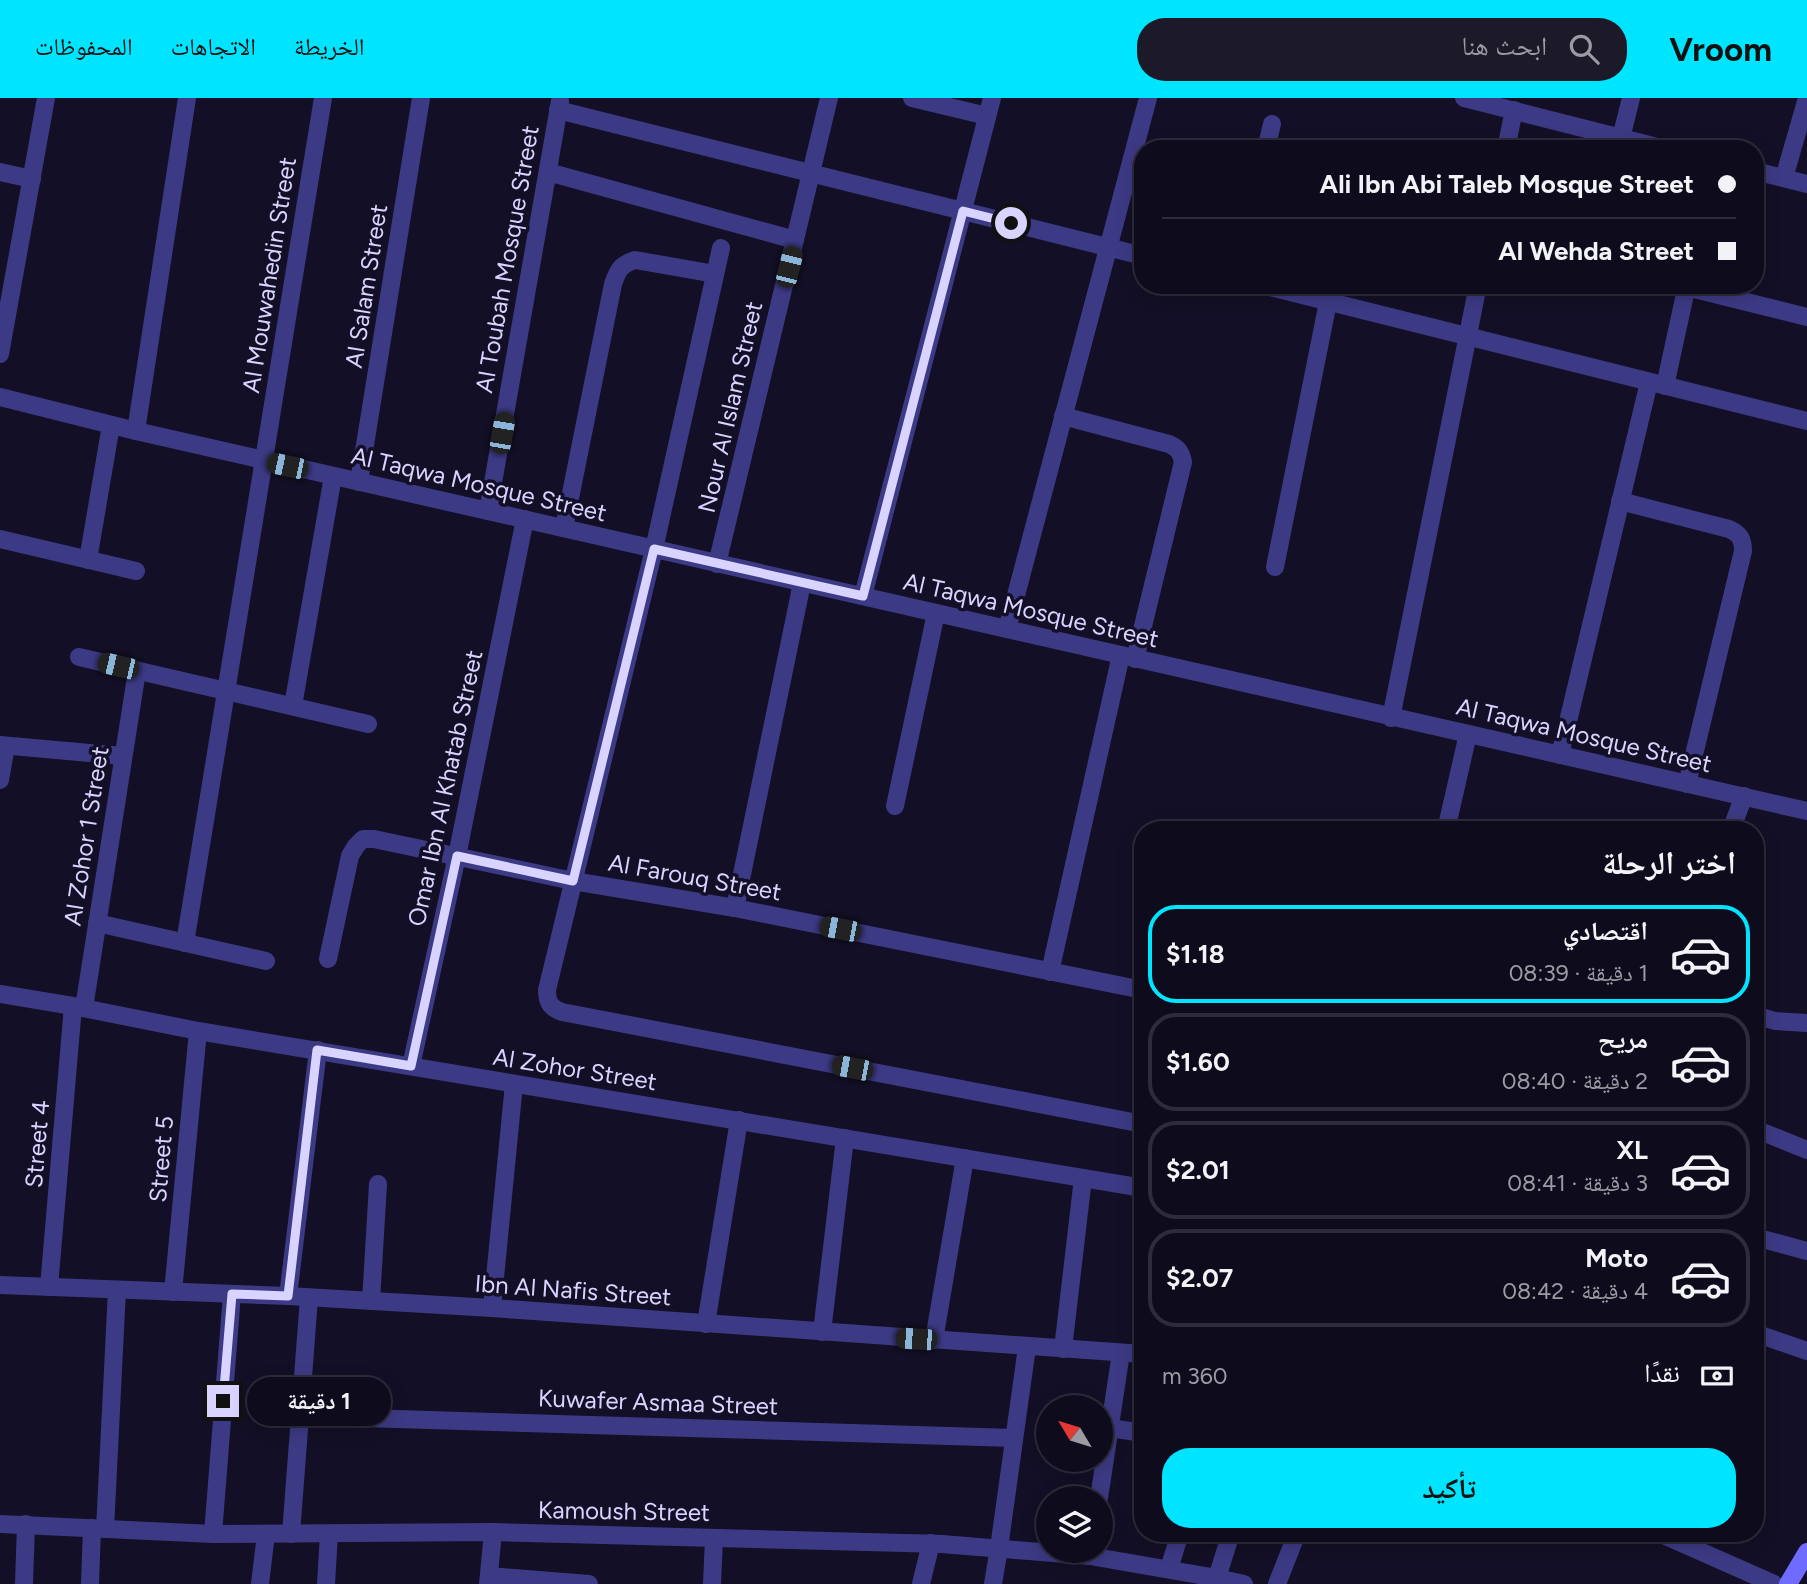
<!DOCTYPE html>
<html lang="ar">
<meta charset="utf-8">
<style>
body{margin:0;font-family:Figtree,"Noto Naskh Arabic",sans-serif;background:#1c1929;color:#f1f3f6;direction:rtl;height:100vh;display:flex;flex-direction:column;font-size:26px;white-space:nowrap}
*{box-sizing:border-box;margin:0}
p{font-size:23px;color:#9b9ba3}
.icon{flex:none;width:38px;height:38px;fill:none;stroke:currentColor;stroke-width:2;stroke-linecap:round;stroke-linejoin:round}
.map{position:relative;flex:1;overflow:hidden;direction:ltr}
.sheet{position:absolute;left:1134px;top:723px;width:630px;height:721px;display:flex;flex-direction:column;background:#0e0b1c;border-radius:28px;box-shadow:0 4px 18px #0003,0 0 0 2px #2e2b3b;direction:rtl}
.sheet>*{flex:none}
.top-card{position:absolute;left:1134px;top:42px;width:630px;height:154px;border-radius:28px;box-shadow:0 4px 18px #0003,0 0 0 2px #2e2b3b;direction:rtl;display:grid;align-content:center;height:154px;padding:0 28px;background:#0e0b1c}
.needle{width:46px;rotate:308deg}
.controls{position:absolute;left:1036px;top:1297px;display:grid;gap:14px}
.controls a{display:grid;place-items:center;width:77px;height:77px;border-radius:50%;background:#0e0b1c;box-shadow:0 4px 18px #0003,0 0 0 2px #2e2b3b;font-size:35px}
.end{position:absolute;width:32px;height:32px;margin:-16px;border:9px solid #d9d4ff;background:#111;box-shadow:0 0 0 4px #111}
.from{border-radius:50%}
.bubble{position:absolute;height:49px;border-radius:24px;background:#0e0b1c;box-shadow:0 4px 18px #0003,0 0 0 2px #2e2b3b;font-size:23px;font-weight:700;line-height:49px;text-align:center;direction:rtl}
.car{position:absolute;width:21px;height:42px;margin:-21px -10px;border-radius:9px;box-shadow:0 0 5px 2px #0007;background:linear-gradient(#222 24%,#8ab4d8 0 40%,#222 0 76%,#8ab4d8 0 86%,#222 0)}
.top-card b{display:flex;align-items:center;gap:24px;height:66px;font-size:26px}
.top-card b+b{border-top:2px solid #2e2b3b}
.top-card i{width:18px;height:18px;background:#f1f3f6}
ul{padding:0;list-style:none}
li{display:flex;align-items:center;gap:21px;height:98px;margin:0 14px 10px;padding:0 14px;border:4px solid #2e2b3b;border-radius:28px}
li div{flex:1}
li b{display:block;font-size:26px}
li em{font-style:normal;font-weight:700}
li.selected{border-color:#00e5ff}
li>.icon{width:63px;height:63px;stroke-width:1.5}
h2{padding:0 28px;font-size:32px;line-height:84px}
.pay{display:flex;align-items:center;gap:18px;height:77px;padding:0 28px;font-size:26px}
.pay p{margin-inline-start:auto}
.primary-button{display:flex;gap:14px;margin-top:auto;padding:14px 28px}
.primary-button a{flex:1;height:80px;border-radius:28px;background:#00e5ff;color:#111;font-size:28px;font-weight:700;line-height:80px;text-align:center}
header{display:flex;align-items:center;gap:42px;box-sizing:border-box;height:98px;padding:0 35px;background:#00e5ff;color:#111}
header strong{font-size:33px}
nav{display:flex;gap:38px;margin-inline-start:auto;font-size:24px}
.search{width:490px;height:63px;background:#1c1929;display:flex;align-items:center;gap:18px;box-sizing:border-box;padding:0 24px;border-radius:28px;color:#9b9ba3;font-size:26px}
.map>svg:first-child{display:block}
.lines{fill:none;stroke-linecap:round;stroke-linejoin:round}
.street{stroke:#3d3a85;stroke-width:18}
.secondary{stroke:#6f6bff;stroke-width:18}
.route{stroke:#d9d4ff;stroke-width:9}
.labels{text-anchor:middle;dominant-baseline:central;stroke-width:7;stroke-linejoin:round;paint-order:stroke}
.street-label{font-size:24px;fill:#d9d4ff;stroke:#130f26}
</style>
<header>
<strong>Vroom</strong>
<div class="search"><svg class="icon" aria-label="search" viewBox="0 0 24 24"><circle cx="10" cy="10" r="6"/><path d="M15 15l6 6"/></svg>ابحث هنا</div>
<nav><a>الخريطة</a><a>الاتجاهات</a><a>المحفوظات</a></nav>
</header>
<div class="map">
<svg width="1807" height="1486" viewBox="0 0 1807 1486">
<rect width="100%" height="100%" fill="#130f26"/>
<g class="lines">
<g class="street">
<path d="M912,0L987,18"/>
<path d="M1464,0L1665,51"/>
<path d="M558,12L1143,158"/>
<path d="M1621,40L1631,0"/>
<path d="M1266,51L1272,26"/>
<path d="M1506,51L1514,12"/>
<path d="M1755,73L1807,86"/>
<path d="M0,74L32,81"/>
<path d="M548,74L795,142"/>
<path d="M1784,80L1807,0"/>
<path d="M721,150L654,451L547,892C547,905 551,910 562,914L1143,1026"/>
<path d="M1262,187L1807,323"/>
<path d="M1678,187L1807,219"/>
<path d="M0,256L46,0"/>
<path d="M1665,288L1687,187"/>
<path d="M0,299L136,333L1807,713"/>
<path d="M1063,318L1169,346C1178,350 1181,354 1183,364L1135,561"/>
<path d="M136,333L187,0"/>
<path d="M359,384L421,0"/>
<path d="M1620,403L1729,431C1740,436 1743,441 1743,453L1687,686"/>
<path d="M488,413L560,3"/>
<path d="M564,430L613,186C618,172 620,167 635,162L715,176"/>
<path d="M0,441L136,473"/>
<path d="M88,462L111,327"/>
<path d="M717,466L829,0"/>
<path d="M1275,469L1328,204"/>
<path d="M863,498L992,0"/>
<path d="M1007,531L1148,0"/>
<path d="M79,559L368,626"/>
<path d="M293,608L333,378"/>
<path d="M1391,620L1478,187"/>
<path d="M0,647L123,658"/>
<path d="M1560,657L1649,284"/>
<path d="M0,682L6,648"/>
<path d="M895,708L936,515"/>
<path d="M1446,732L1468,636"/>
<path d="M1731,732L1744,698"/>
<path d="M735,810L802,485"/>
<path d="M97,825L266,863"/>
<path d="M185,845L323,0"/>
<path d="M328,861L350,758L356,748L363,741H374L573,783L735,810L1143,892"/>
<path d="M1050,874L1121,557"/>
<path d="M0,896L73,908L198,933L1143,1090"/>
<path d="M84,910L137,573"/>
<path d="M1755,917L1775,923L1807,925"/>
<path d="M411,968L457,758L525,421"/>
<path d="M1755,1031L1807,1052"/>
<path d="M1755,1139L1807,1153"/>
<path d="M0,1187L288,1198L492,1210L1143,1256"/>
<path d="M49,1189L73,908"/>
<path d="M173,1194L198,933"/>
<path d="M288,1198L318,952"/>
<path d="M371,1203L378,1086"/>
<path d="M492,1210L514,986"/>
<path d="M706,1226L739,1022"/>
<path d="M822,1234L845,1040"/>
<path d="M1755,1235L1807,1253"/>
<path d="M934,1242L965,1060"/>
<path d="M1063,1251L1083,1080"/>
<path d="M300,1318L1014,1340"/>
<path d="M1110,1330L1143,1335"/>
<path d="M1099,1400L1121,1255"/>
<path d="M0,1426L213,1436L493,1434L942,1446L1090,1458L1217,1480L1244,1486"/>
<path d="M105,1431L117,1192"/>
<path d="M1659,1435L1774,1486"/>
<path d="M213,1436L232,1196"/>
<path d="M291,1436L309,1200"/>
<path d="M1169,1471L1180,1435"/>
<path d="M489,1478L589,1486"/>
<path d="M1217,1480L1231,1435"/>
<path d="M24,1486L26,1426"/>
<path d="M90,1486L92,1430"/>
<path d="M260,1486L266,1436"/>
<path d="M326,1486L329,1436"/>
<path d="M488,1486L493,1434"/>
<path d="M712,1486L714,1440"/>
<path d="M921,1486L931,1445"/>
<path d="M993,1486L999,1450L1027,1249"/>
<path d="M1277,1486L1297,1435"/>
</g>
<path class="secondary" d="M1788,1486L1807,1454"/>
</g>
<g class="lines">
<path class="route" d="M223,1303L232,1196L288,1198L317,952L411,968L457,758L573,783L654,451L863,498L963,113L1011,125"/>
</g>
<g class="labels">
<g class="street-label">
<text transform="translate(507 161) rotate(-80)">Al Toubah Mosque Street</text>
<text transform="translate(269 177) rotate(-81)">Al Mouwahedin Street</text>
<text transform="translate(366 188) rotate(-81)">Al Salam Street</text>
<text transform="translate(730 309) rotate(-77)">Nour Al Islam Street</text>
<text transform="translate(479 386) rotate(13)">Al Taqwa Mosque Street</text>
<text transform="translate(1031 512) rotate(13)">Al Taqwa Mosque Street</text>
<text transform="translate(1584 637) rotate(13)">Al Taqwa Mosque Street</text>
<text transform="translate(445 690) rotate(-78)">Omar Ibn Al Khatab Street</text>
<text transform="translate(86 738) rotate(-81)">Al Zohor 1 Street</text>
<text transform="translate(695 779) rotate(10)">Al Farouq Street</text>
<text transform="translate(575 971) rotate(9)">Al Zohor Street</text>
<text transform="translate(37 1046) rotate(-85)">Street 4</text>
<text transform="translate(161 1061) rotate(-85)">Street 5</text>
<text transform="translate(573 1192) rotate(4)">Ibn Al Nafis Street</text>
<text transform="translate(658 1304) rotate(2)">Kuwafer Asmaa Street</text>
<text transform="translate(624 1413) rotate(1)">Kamoush Street</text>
</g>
</g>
</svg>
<div class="controls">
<a><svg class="needle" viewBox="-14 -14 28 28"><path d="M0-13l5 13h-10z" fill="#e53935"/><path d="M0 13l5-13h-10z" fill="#9b9ba3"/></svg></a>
<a><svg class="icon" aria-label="layers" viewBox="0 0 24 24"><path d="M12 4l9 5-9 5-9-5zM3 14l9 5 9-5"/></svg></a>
</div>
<i class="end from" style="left:1011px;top:125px"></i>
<i class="end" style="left:223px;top:1303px"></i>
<div class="bubble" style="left:247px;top:1279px;width:144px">1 دقيقة</div>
<i class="car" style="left:789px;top:169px;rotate:14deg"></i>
<i class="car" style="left:502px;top:335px;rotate:10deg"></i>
<i class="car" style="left:287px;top:368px;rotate:282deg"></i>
<i class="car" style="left:118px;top:568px;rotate:283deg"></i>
<i class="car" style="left:840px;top:831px;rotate:281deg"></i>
<i class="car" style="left:852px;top:970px;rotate:281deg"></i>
<i class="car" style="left:916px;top:1241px;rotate:274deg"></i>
<div class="top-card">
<b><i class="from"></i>Ali Ibn Abi Taleb Mosque Street</b>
<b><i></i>Al Wehda Street</b>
</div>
<section class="sheet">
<h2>اختر الرحلة</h2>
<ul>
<li class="selected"><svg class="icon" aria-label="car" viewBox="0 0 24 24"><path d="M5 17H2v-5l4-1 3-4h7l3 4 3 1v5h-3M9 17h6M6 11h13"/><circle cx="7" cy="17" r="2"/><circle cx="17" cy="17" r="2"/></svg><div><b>اقتصادي</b><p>1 دقيقة · 08:39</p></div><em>$1.18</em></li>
<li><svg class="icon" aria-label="car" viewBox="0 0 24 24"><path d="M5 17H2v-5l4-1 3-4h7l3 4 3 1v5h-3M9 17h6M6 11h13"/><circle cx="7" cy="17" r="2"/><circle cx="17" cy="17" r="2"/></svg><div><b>مريح</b><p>2 دقيقة · 08:40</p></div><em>$1.60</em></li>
<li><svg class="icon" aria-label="car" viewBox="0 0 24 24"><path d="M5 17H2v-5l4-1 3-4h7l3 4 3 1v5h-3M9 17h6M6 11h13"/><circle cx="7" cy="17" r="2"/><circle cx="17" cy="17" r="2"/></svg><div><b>XL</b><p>3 دقيقة · 08:41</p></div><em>$2.01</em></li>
<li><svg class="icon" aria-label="car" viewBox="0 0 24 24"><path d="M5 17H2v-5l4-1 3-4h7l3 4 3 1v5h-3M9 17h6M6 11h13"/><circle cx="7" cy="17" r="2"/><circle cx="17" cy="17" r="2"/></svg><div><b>Moto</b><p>4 دقيقة · 08:42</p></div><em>$2.07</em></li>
</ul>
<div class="pay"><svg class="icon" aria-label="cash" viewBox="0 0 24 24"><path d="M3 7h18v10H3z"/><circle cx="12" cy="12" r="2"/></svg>نقدًا<p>360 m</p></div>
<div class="primary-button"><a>تأكيد</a></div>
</section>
</div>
